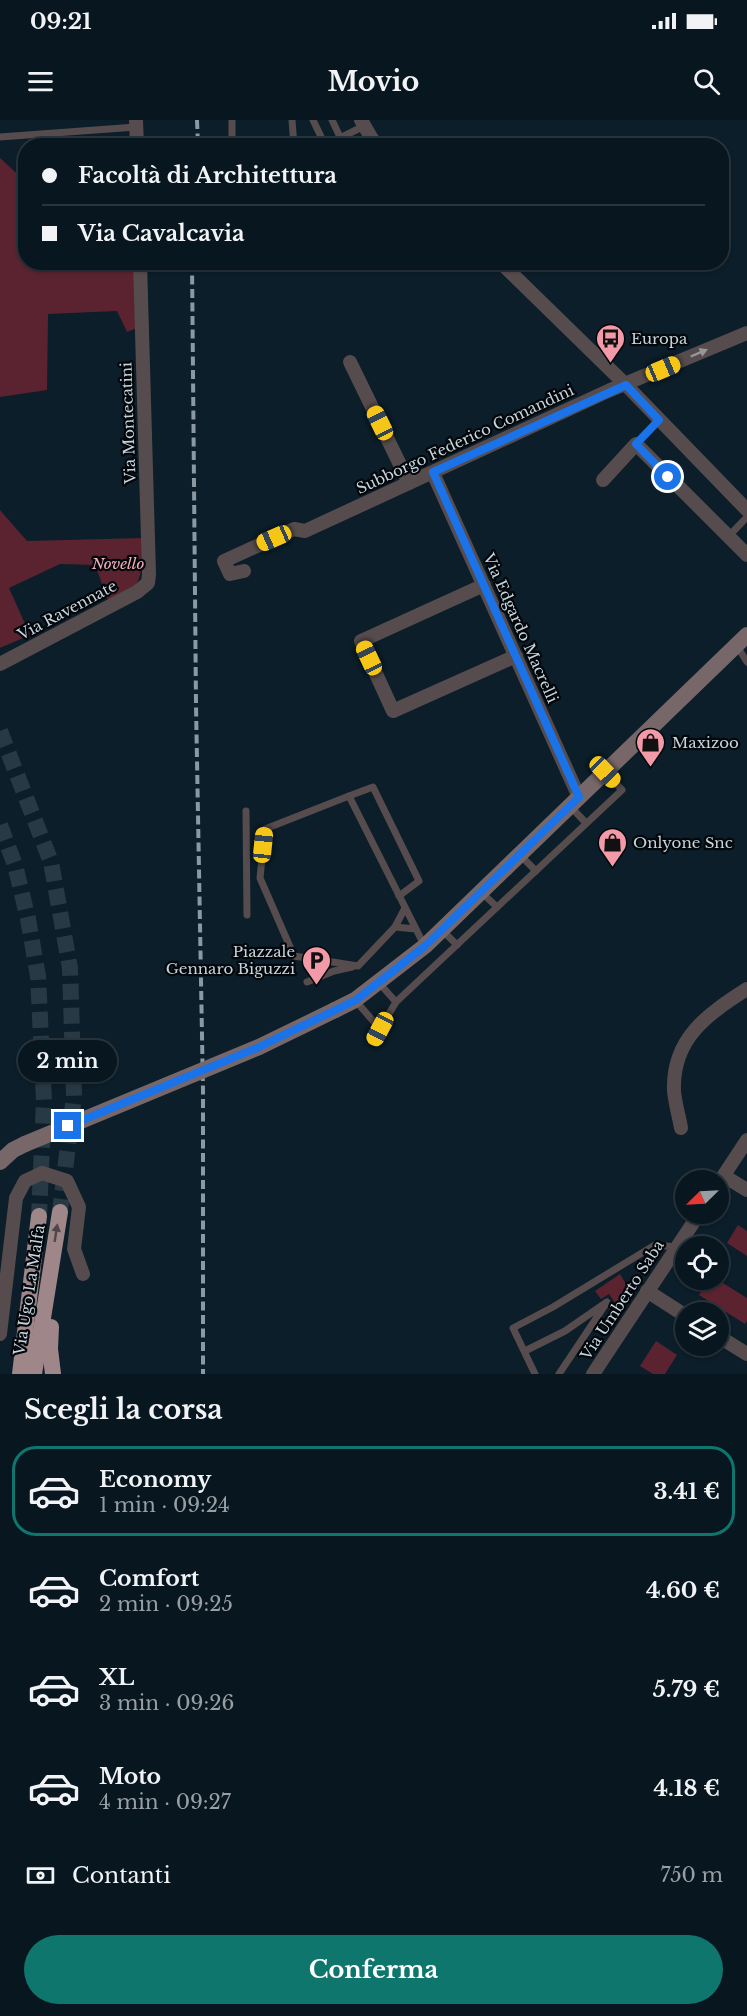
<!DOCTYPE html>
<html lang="it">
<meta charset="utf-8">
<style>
body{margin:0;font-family:"Libre Baskerville",serif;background:#16232c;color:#f1f3f6;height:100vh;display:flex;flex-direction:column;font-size:22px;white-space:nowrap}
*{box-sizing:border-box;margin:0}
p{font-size:20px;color:#989fa4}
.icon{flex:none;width:33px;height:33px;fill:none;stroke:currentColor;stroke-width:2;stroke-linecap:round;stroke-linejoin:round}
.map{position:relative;height:1254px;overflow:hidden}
.panel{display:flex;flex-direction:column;background:#08161f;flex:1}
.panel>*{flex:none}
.top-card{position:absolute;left:18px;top:18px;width:711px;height:132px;border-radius:24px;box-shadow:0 2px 4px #0004,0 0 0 2px #29353d;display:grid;align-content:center;height:132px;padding:0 24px;background:#08161f}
.needle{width:39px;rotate:246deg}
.fabs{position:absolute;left:675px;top:1050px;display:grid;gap:12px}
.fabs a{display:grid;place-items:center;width:54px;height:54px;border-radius:50%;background:#08161f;box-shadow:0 2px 4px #0004,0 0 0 2px #29353d;font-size:30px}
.end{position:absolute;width:27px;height:27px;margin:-14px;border:8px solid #1a73e8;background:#fff;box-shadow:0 0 0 3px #fff}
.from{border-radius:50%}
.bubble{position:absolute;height:42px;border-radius:21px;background:#08161f;box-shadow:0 2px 4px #0004,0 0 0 2px #29353d;font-size:20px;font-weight:800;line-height:42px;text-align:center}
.car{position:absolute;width:18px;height:36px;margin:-18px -9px;border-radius:8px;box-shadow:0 0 4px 2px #0007;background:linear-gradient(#f5c518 24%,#345 0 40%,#f5c518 0 76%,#345 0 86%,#f5c518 0)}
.top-card b{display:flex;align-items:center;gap:21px;height:57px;font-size:22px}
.top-card b+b{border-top:2px solid #29353d}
.top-card i{width:15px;height:15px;background:#f1f3f6}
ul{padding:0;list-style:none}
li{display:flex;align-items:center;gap:18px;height:90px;margin:0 12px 9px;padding:0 12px;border:3px solid transparent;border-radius:24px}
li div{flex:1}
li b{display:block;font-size:22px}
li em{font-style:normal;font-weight:800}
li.selected{border-color:#0f766e}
li>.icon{width:54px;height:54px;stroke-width:1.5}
h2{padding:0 24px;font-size:27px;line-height:72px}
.pay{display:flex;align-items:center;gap:15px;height:66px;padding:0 24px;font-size:22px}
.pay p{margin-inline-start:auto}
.action{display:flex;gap:12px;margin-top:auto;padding:12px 24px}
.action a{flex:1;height:69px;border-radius:36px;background:#0f766e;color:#fff;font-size:24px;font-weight:800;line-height:69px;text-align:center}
.status{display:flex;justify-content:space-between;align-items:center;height:42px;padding:0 30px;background:#08161f;direction:ltr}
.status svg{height:16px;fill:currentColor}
header{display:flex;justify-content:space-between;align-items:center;height:78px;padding:0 24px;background:#08161f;font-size:27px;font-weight:800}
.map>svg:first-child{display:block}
.green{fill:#5a232f}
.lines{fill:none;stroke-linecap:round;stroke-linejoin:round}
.trunk-tunnel{stroke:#273944;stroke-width:16;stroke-dasharray:16 8;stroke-linecap:butt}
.service{stroke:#574c4d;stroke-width:7}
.minor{stroke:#574c4d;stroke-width:14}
.secondary{stroke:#786769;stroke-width:16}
.trunk{stroke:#9e8689;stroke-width:16}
.rail{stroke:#8b99a2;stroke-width:4;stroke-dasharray:9 4.5;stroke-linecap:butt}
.secondary-bridge{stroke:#786769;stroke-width:16}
.oneway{fill:#95979c}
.oneway2{fill:#50464a}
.route{stroke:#1a73e8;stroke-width:8}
.labels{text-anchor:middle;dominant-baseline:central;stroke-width:4.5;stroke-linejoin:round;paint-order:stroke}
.poi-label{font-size:15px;fill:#c8d4dc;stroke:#02070b;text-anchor:start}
.street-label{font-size:15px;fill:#c8d4dc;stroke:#02070b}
.park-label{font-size:15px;font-style:italic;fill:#faadb9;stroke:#02070b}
</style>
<div class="status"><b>09:21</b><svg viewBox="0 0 49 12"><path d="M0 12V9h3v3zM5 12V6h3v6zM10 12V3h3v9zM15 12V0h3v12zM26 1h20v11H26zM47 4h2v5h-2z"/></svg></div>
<header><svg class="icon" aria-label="menu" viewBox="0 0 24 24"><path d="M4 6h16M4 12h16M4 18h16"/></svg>Movio<svg class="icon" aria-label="search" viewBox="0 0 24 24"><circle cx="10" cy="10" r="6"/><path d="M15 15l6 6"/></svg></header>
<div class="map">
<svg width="747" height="1254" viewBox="0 0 747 1254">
<rect width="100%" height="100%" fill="#0b1e29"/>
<g class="green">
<path d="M0,38L25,61L26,142L134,143L137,208L127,212L117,191L48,194L47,270L0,277Z"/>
<path d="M0,390L27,421L142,418C140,456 148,466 108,480L95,445L60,444L9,468L30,515L0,528Z"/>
<path d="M738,1105L747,1111V1136L727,1123Z"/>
<path d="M620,1154L627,1166L633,1167L616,1193L608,1188L615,1183L609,1174L601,1179L595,1171Z"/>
<path d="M709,1160H718L747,1178V1201L745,1204L699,1175Z"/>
<path d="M656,1221L677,1235L665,1254H653L640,1246Z"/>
</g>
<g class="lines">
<g class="trunk-tunnel">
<path d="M0,611L51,742L70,848L74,976L60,1092"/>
<path d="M0,705L15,745L28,799L38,856L44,981L39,1096"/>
</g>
<g class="service">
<path d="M232,0V26"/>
<path d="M292,0L294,26"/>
<path d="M313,0L325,25"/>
<path d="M332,0L340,17"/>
<path d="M0,17L136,7"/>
<path d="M324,26L364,6"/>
<path d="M636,324L659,300"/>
<path d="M728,417L747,397"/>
<path d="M737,526L747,542"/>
<path d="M349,676L373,667L419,761L399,776"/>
<path d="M570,686L586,703"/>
<path d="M246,691L247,795"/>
<path d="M520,735L536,751"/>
<path d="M481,772L497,787"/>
<path d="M395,807L405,788"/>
<path d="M416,809L349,676L265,709L260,758L294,836L358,846L395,807L416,809L424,825"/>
<path d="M442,810L457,825"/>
<path d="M307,862L334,851L352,847"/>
<path d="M355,880L380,909L396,882L379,863"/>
<path d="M396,882L622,670L606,653"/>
<path d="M374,920L380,909"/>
<path d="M525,1231L565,1211L607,1182L559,1254"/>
<path d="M535,1254L513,1208L553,1187L655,1125L677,1127"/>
</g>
<g class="minor">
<path d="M136,0L137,26"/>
<path d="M361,0L372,19L379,26"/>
<path d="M500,142L626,265L747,390"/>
<path d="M350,242L409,363"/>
<path d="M433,353L579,677"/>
<path d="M603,360L636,324L747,435"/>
<path d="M244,451L230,454L224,441L294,409L305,411L608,271L747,213"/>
<path d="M484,465L361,521L393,591L516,536"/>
<path d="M0,544L137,472L148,463L149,454L140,142"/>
<path d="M681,1008C679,996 675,983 674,971C672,918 708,894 747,869"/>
<path d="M724,1056L747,1070"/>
<path d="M718,1064L747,1020"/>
<path d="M647,1171L686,1196"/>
<path d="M0,1214L16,1078L25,1061L42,1053L67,1061L79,1087L74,1129L83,1154"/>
<path d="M718,1216L747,1234"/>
<path d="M593,1254L699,1094"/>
</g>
<g class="secondary">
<path d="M335,890L355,880L425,826L747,515"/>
<path d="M0,1042L13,1030L25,1024"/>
</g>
<g class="trunk">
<path d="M51,1207L50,1229L53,1254"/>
<path d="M20,1254L39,1096"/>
<path d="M34,1254L60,1092"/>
</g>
<g class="rail">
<path d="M197,0L198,26"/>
<path d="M192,142L196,585L203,970V1254"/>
</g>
<path class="secondary-bridge" d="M25,1024L259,927L335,890"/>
</g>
<defs><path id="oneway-solid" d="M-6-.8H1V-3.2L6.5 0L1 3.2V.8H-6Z" transform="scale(1.5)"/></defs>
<use class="oneway" href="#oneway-solid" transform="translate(699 233) rotate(-23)"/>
<use class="oneway2" href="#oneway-solid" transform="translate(56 1113) rotate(-81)"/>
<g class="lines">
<path class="route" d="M68,1006L259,927L356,880L425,826L579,677L433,352L626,265L659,300L636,324L668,357"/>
</g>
<defs>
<symbol id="bus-pin" viewBox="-11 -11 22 30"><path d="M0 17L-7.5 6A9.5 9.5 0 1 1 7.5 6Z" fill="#f39aa9" stroke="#02070b"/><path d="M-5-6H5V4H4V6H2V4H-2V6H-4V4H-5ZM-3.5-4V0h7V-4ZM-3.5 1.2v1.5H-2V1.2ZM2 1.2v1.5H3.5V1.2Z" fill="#111"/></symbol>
<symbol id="shop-pin" viewBox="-11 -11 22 30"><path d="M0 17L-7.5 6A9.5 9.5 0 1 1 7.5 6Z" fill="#f39aa9" stroke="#02070b"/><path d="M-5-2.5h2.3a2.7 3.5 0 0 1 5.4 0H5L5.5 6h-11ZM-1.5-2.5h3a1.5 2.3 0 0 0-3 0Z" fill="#111"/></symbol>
<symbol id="parking-pin" viewBox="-11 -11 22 30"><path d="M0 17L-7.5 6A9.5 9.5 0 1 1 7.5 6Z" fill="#f39aa9" stroke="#02070b"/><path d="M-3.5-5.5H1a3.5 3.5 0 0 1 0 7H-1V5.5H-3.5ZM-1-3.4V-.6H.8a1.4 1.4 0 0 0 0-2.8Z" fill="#111"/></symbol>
</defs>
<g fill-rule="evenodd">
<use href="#bus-pin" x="594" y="202" width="33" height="45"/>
<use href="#shop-pin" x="634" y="606" width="33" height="45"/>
<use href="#shop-pin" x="596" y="706" width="33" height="45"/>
<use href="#parking-pin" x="300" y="824" width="33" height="45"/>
</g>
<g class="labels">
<g class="poi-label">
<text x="631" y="218">Europa</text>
<text x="672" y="622">Maxizoo</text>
<text x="633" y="722">Onlyone Snc</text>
<text x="295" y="831" text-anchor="end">Piazzale<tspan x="295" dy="17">Gennaro Biguzzi</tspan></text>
</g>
<g class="street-label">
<text transform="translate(128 303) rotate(-92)">Via Montecatini</text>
<text transform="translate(465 319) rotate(-25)">Subborgo Federico Comandini</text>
<text transform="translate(67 490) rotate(-28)">Via Ravennate</text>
<text transform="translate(521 508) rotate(66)">Via Edgardo Macrelli</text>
<text transform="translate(29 1170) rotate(-81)">Via Ugo La Malfa</text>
<text transform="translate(622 1180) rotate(-57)">Via Umberto Saba</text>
</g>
<g class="park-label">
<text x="118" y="443">Novello</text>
</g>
</g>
</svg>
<div class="fabs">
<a><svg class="needle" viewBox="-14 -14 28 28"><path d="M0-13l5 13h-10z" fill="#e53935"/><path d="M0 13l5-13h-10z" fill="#989fa4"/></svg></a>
<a><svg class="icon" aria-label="locate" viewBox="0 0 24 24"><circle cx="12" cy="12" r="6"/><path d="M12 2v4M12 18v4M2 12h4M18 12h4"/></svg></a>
<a><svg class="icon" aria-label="layers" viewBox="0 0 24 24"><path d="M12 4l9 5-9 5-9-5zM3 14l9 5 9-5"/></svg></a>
</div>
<i class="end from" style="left:668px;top:357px"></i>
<i class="end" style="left:68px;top:1006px"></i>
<div class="bubble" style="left:18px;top:920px;width:99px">2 min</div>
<i class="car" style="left:663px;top:249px;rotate:67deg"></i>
<i class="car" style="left:380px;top:303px;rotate:334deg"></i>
<i class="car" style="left:274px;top:418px;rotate:246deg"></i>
<i class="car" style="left:369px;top:538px;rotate:335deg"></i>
<i class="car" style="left:605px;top:652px;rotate:136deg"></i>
<i class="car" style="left:263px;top:725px;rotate:6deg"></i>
<i class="car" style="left:380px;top:909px;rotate:208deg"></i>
<div class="top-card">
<b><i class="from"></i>Facoltà di Architettura</b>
<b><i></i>Via Cavalcavia</b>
</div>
</div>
<section class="panel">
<h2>Scegli la corsa</h2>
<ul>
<li class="selected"><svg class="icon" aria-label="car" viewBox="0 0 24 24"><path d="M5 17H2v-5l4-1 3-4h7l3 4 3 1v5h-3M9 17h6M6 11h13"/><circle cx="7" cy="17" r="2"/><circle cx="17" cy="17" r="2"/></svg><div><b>Economy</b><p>1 min · 09:24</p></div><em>3.41 €</em></li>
<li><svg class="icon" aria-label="car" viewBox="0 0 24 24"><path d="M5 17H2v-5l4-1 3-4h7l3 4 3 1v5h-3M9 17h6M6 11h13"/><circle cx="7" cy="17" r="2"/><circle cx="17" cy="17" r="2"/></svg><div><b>Comfort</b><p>2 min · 09:25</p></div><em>4.60 €</em></li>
<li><svg class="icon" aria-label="car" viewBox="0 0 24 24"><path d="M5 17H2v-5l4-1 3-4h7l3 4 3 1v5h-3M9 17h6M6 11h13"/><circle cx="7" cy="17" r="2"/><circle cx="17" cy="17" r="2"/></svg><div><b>XL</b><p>3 min · 09:26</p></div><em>5.79 €</em></li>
<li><svg class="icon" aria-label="car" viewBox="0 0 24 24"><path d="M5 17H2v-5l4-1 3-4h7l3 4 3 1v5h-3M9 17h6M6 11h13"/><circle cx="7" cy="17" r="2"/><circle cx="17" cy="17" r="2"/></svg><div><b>Moto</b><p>4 min · 09:27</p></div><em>4.18 €</em></li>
</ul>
<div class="pay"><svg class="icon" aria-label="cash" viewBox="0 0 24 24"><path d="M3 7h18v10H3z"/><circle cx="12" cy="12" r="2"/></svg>Contanti<p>750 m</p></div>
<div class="action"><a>Conferma</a></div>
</section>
